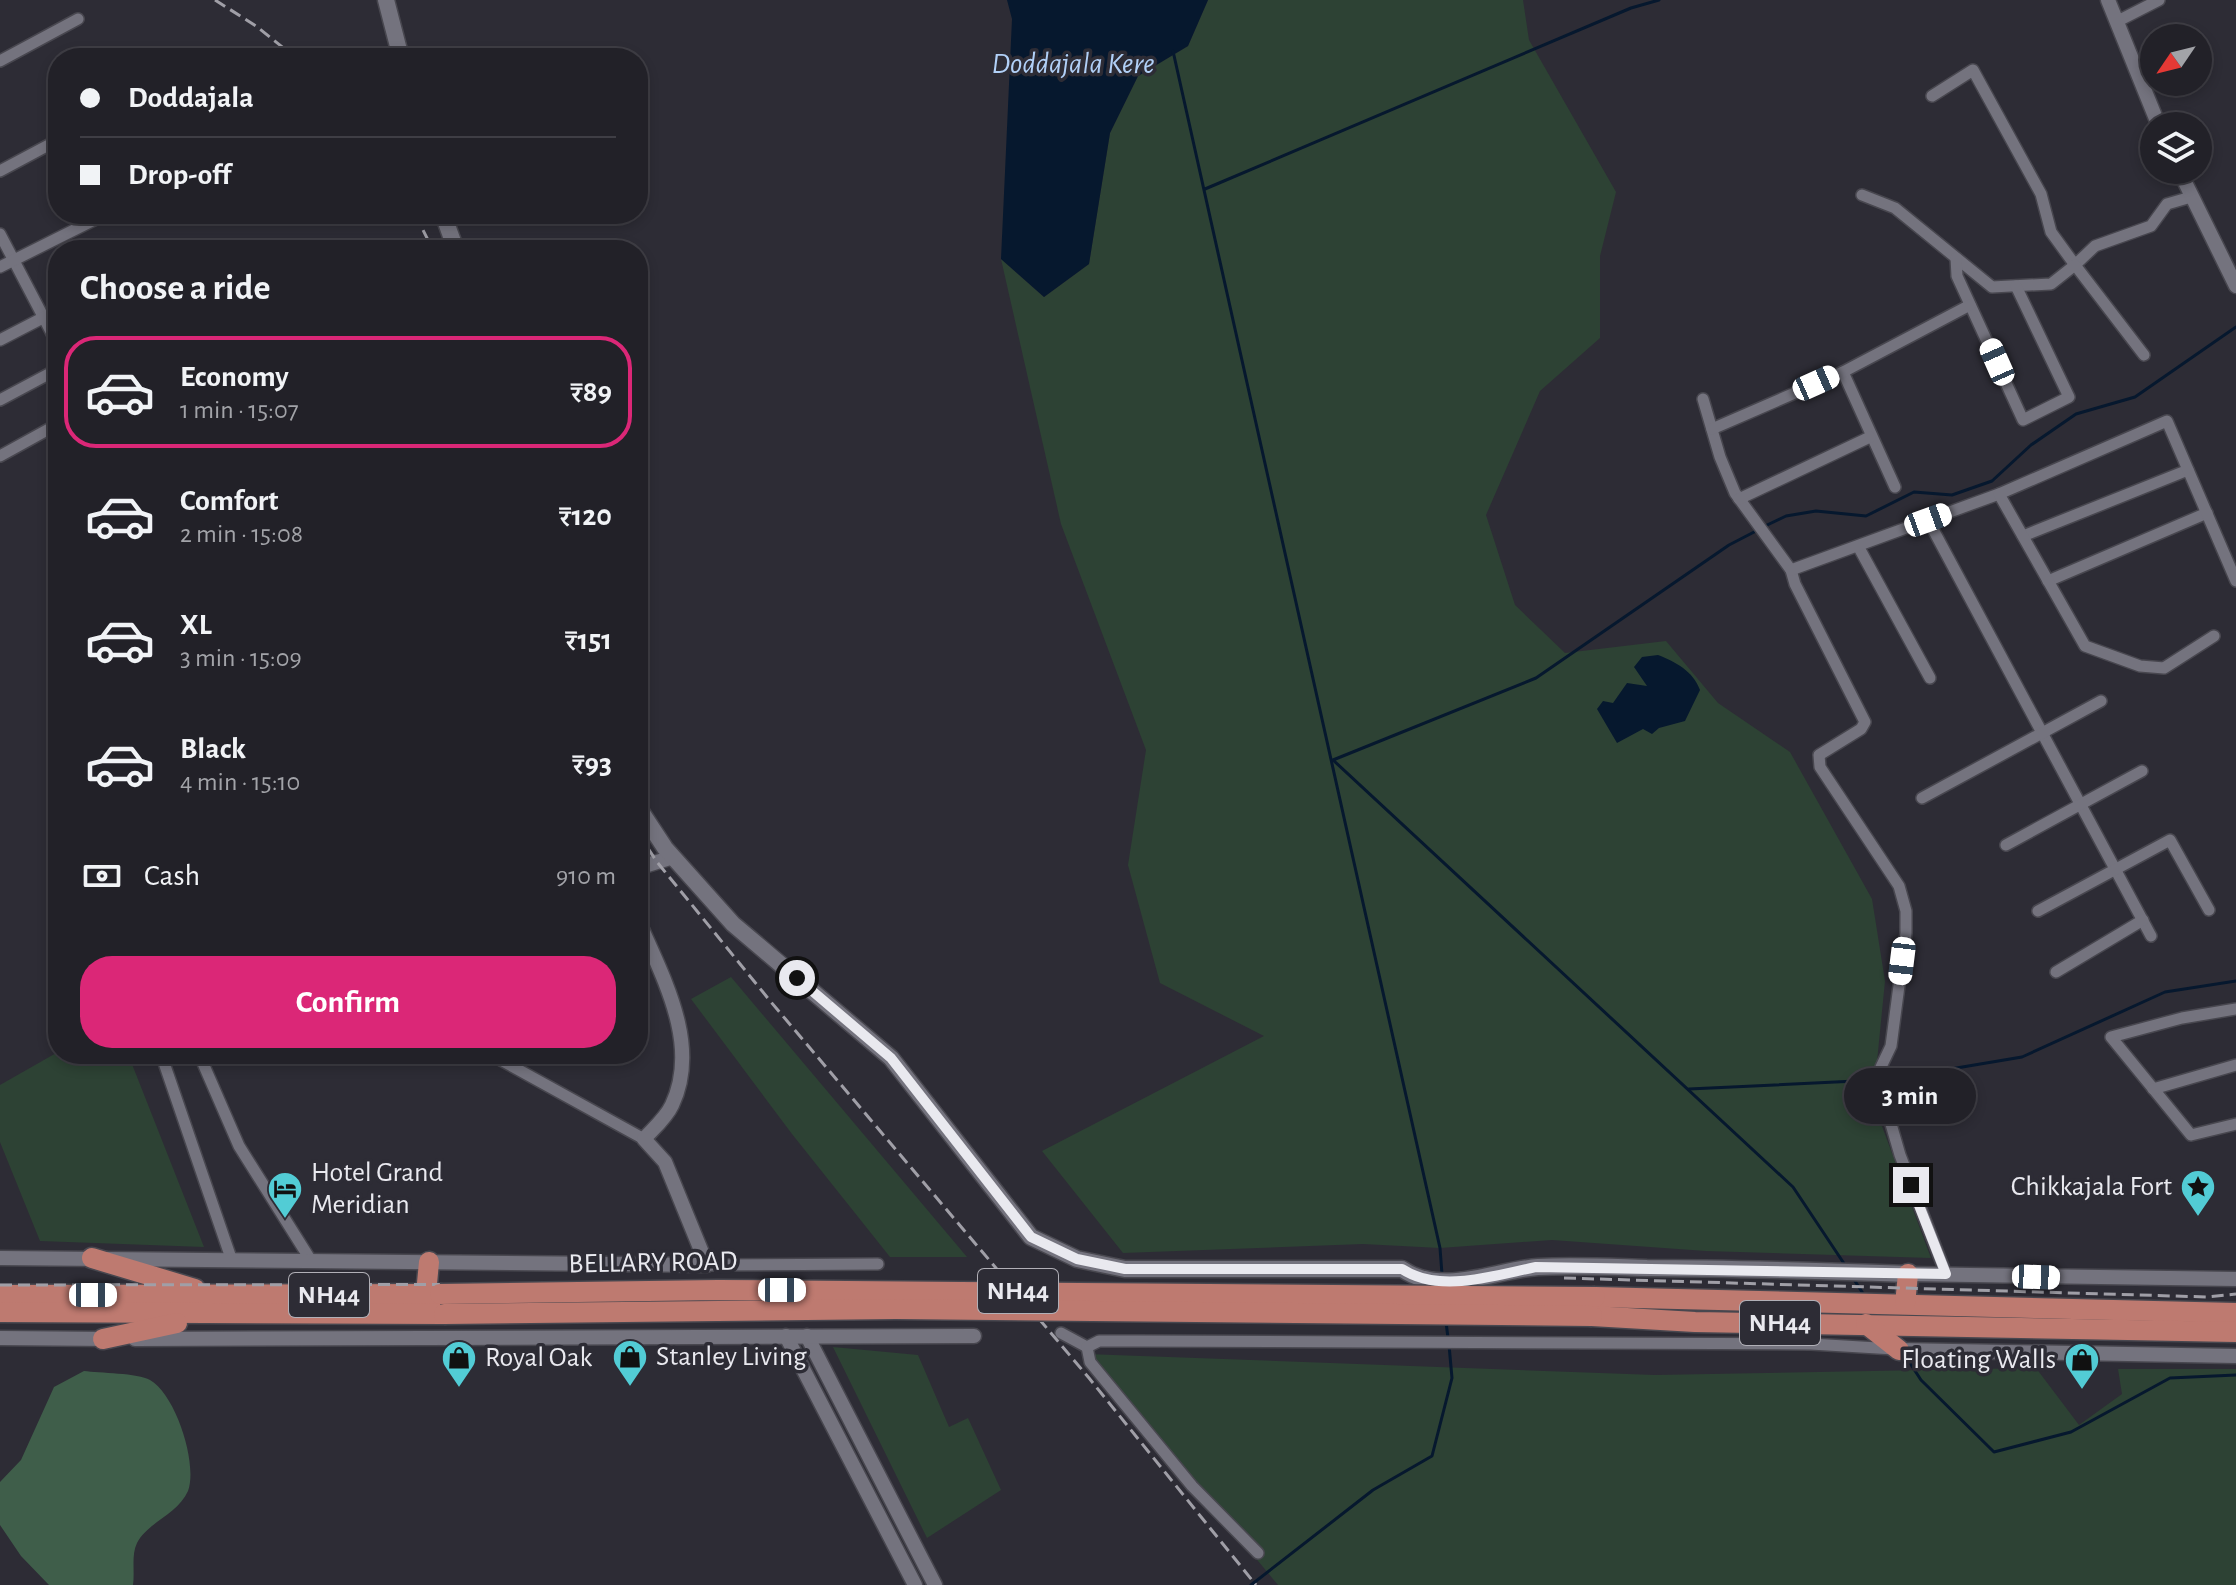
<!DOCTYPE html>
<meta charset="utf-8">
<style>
body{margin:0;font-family:"Alegreya Sans",sans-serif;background:#2a2930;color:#f1f3f6;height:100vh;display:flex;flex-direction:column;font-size:30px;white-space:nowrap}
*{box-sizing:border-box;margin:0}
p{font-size:26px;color:#a2a3a8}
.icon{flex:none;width:44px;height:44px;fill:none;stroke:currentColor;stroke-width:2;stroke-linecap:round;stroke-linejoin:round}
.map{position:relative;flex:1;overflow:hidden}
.sheet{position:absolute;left:48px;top:240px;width:600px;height:824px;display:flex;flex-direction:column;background:#222128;border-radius:32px;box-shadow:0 4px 12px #0003,0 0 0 2px #3f3e45}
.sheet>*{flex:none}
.top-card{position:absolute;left:48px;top:48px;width:600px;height:176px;border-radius:32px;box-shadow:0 4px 12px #0003,0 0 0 2px #3f3e45;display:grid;align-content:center;height:176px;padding:0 32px;background:#222128}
.needle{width:52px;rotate:235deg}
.controls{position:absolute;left:2140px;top:24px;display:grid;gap:16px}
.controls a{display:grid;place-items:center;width:72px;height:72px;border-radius:50%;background:#222128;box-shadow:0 4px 12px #0003,0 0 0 2px #3f3e45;font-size:40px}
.end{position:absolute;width:36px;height:36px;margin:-18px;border:10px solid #e9e9ef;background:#111;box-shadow:0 0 0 4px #111}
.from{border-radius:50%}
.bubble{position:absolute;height:56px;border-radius:28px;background:#222128;box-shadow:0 4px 12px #0003,0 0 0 2px #3f3e45;font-size:26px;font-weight:700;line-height:56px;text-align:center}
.car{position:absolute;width:24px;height:48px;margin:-24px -12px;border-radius:10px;box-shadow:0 0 6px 2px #0007;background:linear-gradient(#fff 24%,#345 0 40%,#fff 0 76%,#345 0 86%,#fff 0)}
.top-card b{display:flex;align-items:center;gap:28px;height:76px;font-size:30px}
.top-card b+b{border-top:2px solid #3f3e45}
.top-card i{width:20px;height:20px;background:#f1f3f6}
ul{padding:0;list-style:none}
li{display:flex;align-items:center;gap:24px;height:112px;margin:0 16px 12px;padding:0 16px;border:4px solid transparent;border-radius:32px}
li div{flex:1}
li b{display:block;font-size:30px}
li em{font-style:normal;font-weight:700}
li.active{border-color:#db2777}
li>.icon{width:72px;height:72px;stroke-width:1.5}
h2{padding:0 32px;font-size:36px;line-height:96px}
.pay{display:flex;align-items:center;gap:20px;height:88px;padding:0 32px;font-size:30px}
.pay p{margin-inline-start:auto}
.button{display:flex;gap:16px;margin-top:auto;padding:16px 32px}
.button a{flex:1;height:92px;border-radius:32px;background:#db2777;color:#fff;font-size:32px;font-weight:700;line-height:92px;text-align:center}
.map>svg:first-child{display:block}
.green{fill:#2d4234}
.forest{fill:#3f5e4a}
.water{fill:#06182e}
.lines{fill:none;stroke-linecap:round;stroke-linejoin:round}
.stream{stroke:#06182e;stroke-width:3}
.minor-casing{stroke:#48474f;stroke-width:14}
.tertiary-casing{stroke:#48474f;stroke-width:17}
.secondary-casing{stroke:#48474f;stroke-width:19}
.trunk-casing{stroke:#48474f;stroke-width:23}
.minor{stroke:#74737e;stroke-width:11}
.tertiary{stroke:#74737e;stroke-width:14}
.secondary{stroke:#74737e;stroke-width:16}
.trunk{stroke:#be7a70;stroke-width:20}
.rail{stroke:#a09fa7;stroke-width:3;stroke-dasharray:12 6;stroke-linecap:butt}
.trunk-bridge-casing{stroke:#48474f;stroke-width:23;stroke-linecap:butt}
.trunk-bridge{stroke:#be7a70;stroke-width:20}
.route{stroke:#e9e9ef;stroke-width:10}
.labels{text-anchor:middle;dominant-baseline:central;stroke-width:7;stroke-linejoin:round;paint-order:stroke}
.shield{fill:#2d2c35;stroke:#b1b0b7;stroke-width:2}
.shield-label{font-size:26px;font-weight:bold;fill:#e9e9ef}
.poi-label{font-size:28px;fill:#e9e9ef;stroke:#2d2c35;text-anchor:start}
.street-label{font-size:28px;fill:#e9e9ef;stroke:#2d2c35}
.water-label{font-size:30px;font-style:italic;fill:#b1d0f7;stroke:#2d2c35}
</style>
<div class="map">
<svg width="2236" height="1585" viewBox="0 0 2236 1585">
<rect width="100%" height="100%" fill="#2d2c35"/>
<g class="green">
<path d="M1208,0H1523L1529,40L1616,192L1600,256V338L1540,391L1486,515L1515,605L1565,653L1666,641L1718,703L1790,752L1872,899L1885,981L1873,1102L1931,1258L1706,1251L1552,1240L1440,1248L1363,1244L1123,1253L1042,1151L1264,1036L1160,983L1128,865L1146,750L1061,524L1001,259L1044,297L1089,264L1110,133L1138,76L1188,46Z"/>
<path d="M731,977L967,1257H890L792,1134L691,999Z"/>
<path d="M58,1052L128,1054L204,1247L40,1241L0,1142V1085Z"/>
<path d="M833,1347L918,1355L949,1427L968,1418L1001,1490L927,1538Z"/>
<path d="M1086,1354L1655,1375L2036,1368L2079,1425L2122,1394L2118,1369H2236V1585H1278Z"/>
</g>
<path class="forest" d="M84,1371C99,1373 138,1373 150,1380C176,1395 198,1464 188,1491C178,1514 148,1522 137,1543C131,1555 135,1571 133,1585H49L21,1556L0,1525V1482L21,1460L54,1387Z"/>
<g class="water">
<path d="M1007,0H1208L1188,46L1138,76L1110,133L1089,264L1044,297L1001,259L1012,19Z"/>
<path d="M1658,655C1676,662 1693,671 1700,690L1685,721L1659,728L1652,734L1643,729L1617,743L1597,709L1603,701L1613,703L1627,683L1647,686L1634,667L1642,657Z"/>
</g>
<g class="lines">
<g class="stream">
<path d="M1173,51L1440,1248L1442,1274"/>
<path d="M1205,189L1631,8L1659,0"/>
<path d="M1763,527L1786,516L1816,511L1866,516L1914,492L1952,495L1992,481L2031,445L2076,414L2135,397L2236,327"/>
<path d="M1756,531L1729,545L1536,678L1333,760L1793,1187L1845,1265"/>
<path d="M1885,1080L2022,1057L2165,992L2236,981"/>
<path d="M1689,1089L1877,1080"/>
<path d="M1853,1278L1864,1295"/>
<path d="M1446,1322L1448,1338"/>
<path d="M1904,1354L1921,1380L1994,1452L2071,1432L2170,1378L2236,1375"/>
<path d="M1251,1585L1373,1490L1432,1456L1452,1378L1449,1345"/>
</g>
<defs>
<g id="minor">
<path d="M2116,22L2159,0"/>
<path d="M0,61L78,19"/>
<path d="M1932,96L1973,70L2041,194L2051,232L2075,265L2095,246L2151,226L2167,204L2191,197"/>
<path d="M0,171L58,140"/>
<path d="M1862,195L1895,208L1992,287L2051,284L2075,265L2144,355"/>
<path d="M0,234L58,345"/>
<path d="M1956,258L1957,276L2023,420L2069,397L2016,286"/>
<path d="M0,267L106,214"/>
<path d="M0,340L58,310"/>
<path d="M1843,372L1895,487"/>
<path d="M1703,399L1720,457L1735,493L1791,570L1795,584L1865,722L1861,729L1819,755L1820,767L1899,886L1906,911V933L1891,1046L1881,1067L1882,1093L1900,1155L1946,1274"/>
<path d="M0,400L58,369"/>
<path d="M1712,429L1843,372L1970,305"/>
<path d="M0,456L58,424"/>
<path d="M1739,499L1870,437"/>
<path d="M1928,520L2151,936"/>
<path d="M2023,536L2188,470"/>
<path d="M1858,546L1930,678"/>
<path d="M1791,570L1999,494"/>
<path d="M2048,581L2207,513"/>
<path d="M2214,636L2164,668L2140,666L2085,646L1999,494L2167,421L2236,581"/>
<path d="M1922,798L2101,701"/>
<path d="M2006,845L2142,771"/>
<path d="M2038,911L2170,840L2209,910"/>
<path d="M2056,972L2143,920"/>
<path d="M2236,1009L2182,1018L2111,1037L2191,1135L2236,1124"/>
<path d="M161,1054L231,1258"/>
<path d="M199,1054L239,1146L310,1259"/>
<path d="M490,1054L644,1139"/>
<path d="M2153,1089L2236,1065"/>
<path d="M707,1265L878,1264"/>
<path d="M1061,1333L1087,1347"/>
<path d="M1258,1553L1192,1486L1090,1362L1087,1347L1099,1341H1135L1811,1344L1894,1349"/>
</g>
<g id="tertiary">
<path d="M2108,0L2159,126"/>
<path d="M2179,170L2236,286"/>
<path d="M638,868L673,857"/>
<path d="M0,1258L707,1265L665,1162L644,1139C653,1129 666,1118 672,1105C701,1044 662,976 638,920"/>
<path d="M1908,1274L2236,1279"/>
<path d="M786,1336L915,1585"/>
<path d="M807,1336L935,1585"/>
<path d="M0,1338L110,1339"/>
<path d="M135,1339L974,1336"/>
<path d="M1899,1350L2236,1356"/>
</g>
<g id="secondary">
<path d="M386,0L401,58"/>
<path d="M443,214L456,250"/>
<path d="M638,807L665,848L733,924L891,1058L1031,1237L1077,1259L1125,1269H1402C1443,1297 1494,1270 1538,1267C1574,1265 1611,1267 1647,1268C1734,1268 1821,1271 1908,1274"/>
</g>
<g id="trunk">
<path d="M92,1258L195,1289"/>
<path d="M426,1294L429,1262"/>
<path d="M0,1295L440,1294"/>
<path d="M1595,1297L2236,1313"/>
<path d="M1905,1304L1908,1274"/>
<path d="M0,1312L444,1314"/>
<path d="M1592,1316L1695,1322L2236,1332"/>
<path d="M1866,1324L1899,1350"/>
<path d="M103,1339L177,1323"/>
</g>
</defs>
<use href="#minor" class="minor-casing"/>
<use href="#tertiary" class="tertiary-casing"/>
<use href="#secondary" class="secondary-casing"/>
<use href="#trunk" class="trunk-casing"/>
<use href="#minor" class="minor"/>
<use href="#tertiary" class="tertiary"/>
<use href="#secondary" class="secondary"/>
<use href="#trunk" class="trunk"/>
<g class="rail">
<path d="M215,0L256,26L296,58"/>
<path d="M415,214L433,250"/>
<path d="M638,833L657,862L771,1002L1089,1378L1256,1585"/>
<path d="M1564,1278L2207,1297L2236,1294"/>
<path d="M0,1285L796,1284L1352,1288"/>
</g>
<defs>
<g id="trunk-bridge">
<path d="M440,1294L718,1290L1595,1297"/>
<path d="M444,1314L896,1309L1592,1316"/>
</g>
</defs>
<use href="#trunk-bridge" class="trunk-bridge-casing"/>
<use href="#trunk-bridge" class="trunk-bridge"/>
</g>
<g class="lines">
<path class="route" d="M797,978L891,1058L1031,1237L1077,1259L1125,1269H1402C1440,1294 1495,1275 1536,1267L1946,1274L1911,1185"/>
</g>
<defs>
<symbol id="sight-pin" viewBox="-11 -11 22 30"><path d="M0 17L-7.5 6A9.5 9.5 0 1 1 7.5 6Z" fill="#52ccd5" stroke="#2d2c35"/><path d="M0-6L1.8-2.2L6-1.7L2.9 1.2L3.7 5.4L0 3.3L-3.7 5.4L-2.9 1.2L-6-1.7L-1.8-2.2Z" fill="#111"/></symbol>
<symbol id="hotel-pin" viewBox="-11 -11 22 30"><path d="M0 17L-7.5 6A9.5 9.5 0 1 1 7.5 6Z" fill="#52ccd5" stroke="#2d2c35"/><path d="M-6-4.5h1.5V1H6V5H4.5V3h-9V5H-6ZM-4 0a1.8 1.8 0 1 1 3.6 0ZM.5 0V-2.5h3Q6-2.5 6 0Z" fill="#111"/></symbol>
<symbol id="shop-pin" viewBox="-11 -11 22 30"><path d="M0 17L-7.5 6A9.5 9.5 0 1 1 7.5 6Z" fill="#52ccd5" stroke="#2d2c35"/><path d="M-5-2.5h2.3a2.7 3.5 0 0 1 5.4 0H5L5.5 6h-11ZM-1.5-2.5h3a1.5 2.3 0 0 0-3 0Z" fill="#111"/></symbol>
</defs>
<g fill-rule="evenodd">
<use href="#sight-pin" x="2178" y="1167" width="40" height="54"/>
<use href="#hotel-pin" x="265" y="1169" width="40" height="54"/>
<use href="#shop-pin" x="610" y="1337" width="40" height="54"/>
<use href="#shop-pin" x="439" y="1338" width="40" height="54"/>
<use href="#shop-pin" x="2062" y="1340" width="40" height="54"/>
</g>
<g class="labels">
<g class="shield">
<rect x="978" y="1269" width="80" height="44" rx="6"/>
<rect x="289" y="1273" width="80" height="44" rx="6"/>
<rect x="1740" y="1301" width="80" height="44" rx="6"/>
</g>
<g class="shield-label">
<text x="1018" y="1291">NH44</text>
<text x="329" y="1295">NH44</text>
<text x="1780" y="1323">NH44</text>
</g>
<g class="poi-label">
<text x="311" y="1173">Hotel Grand<tspan x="311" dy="32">Meridian</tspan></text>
<text x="2172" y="1187" text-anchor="end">Chikkajala Fort</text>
<text x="656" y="1357">Stanley Living</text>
<text x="485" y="1358">Royal Oak</text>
<text x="2056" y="1360" text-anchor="end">Floating Walls</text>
</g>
<g class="street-label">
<text transform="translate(653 1263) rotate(-1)">BELLARY ROAD</text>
</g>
<g class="water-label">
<text x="1073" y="64">Doddajala Kere</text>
</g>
</g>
</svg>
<div class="controls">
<a><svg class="needle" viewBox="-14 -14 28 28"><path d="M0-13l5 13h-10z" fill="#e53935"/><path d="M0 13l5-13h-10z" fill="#a2a3a8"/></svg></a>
<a><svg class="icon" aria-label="layers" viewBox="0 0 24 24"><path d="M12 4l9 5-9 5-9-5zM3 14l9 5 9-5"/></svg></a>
</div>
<i class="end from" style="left:797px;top:978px"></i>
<i class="end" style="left:1911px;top:1185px"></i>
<div class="bubble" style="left:1844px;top:1068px;width:132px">3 min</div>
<i class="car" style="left:1997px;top:362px;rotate:336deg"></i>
<i class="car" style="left:1816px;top:383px;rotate:66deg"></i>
<i class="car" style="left:1928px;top:520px;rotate:70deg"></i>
<i class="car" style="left:1902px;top:961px;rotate:187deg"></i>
<i class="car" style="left:2036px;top:1277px;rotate:92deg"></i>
<i class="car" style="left:782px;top:1290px;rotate:90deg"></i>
<i class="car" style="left:93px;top:1295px;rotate:90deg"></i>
<div class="top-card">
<b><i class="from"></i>Doddajala</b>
<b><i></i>Drop-off</b>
</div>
<section class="sheet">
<h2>Choose a ride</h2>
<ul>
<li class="active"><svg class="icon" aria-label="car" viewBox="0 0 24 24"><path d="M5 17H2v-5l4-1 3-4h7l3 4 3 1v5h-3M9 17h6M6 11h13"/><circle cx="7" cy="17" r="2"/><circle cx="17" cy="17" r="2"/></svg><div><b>Economy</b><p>1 min · 15:07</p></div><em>₹89</em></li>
<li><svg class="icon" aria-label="car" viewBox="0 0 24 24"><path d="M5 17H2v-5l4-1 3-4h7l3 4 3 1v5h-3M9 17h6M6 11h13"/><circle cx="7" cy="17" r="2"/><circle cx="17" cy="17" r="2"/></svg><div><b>Comfort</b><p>2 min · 15:08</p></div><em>₹120</em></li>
<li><svg class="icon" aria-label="car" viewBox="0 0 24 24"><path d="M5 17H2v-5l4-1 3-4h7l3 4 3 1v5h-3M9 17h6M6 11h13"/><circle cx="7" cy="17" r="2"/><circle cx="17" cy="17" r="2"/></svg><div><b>XL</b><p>3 min · 15:09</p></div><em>₹151</em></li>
<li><svg class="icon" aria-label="car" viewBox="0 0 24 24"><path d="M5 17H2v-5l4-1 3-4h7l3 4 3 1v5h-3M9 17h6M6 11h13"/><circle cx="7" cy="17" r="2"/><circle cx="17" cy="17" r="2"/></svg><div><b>Black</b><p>4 min · 15:10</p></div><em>₹93</em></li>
</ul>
<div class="pay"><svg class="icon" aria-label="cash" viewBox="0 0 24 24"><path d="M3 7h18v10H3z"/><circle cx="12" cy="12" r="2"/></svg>Cash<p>910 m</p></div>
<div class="button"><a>Confirm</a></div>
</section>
</div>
